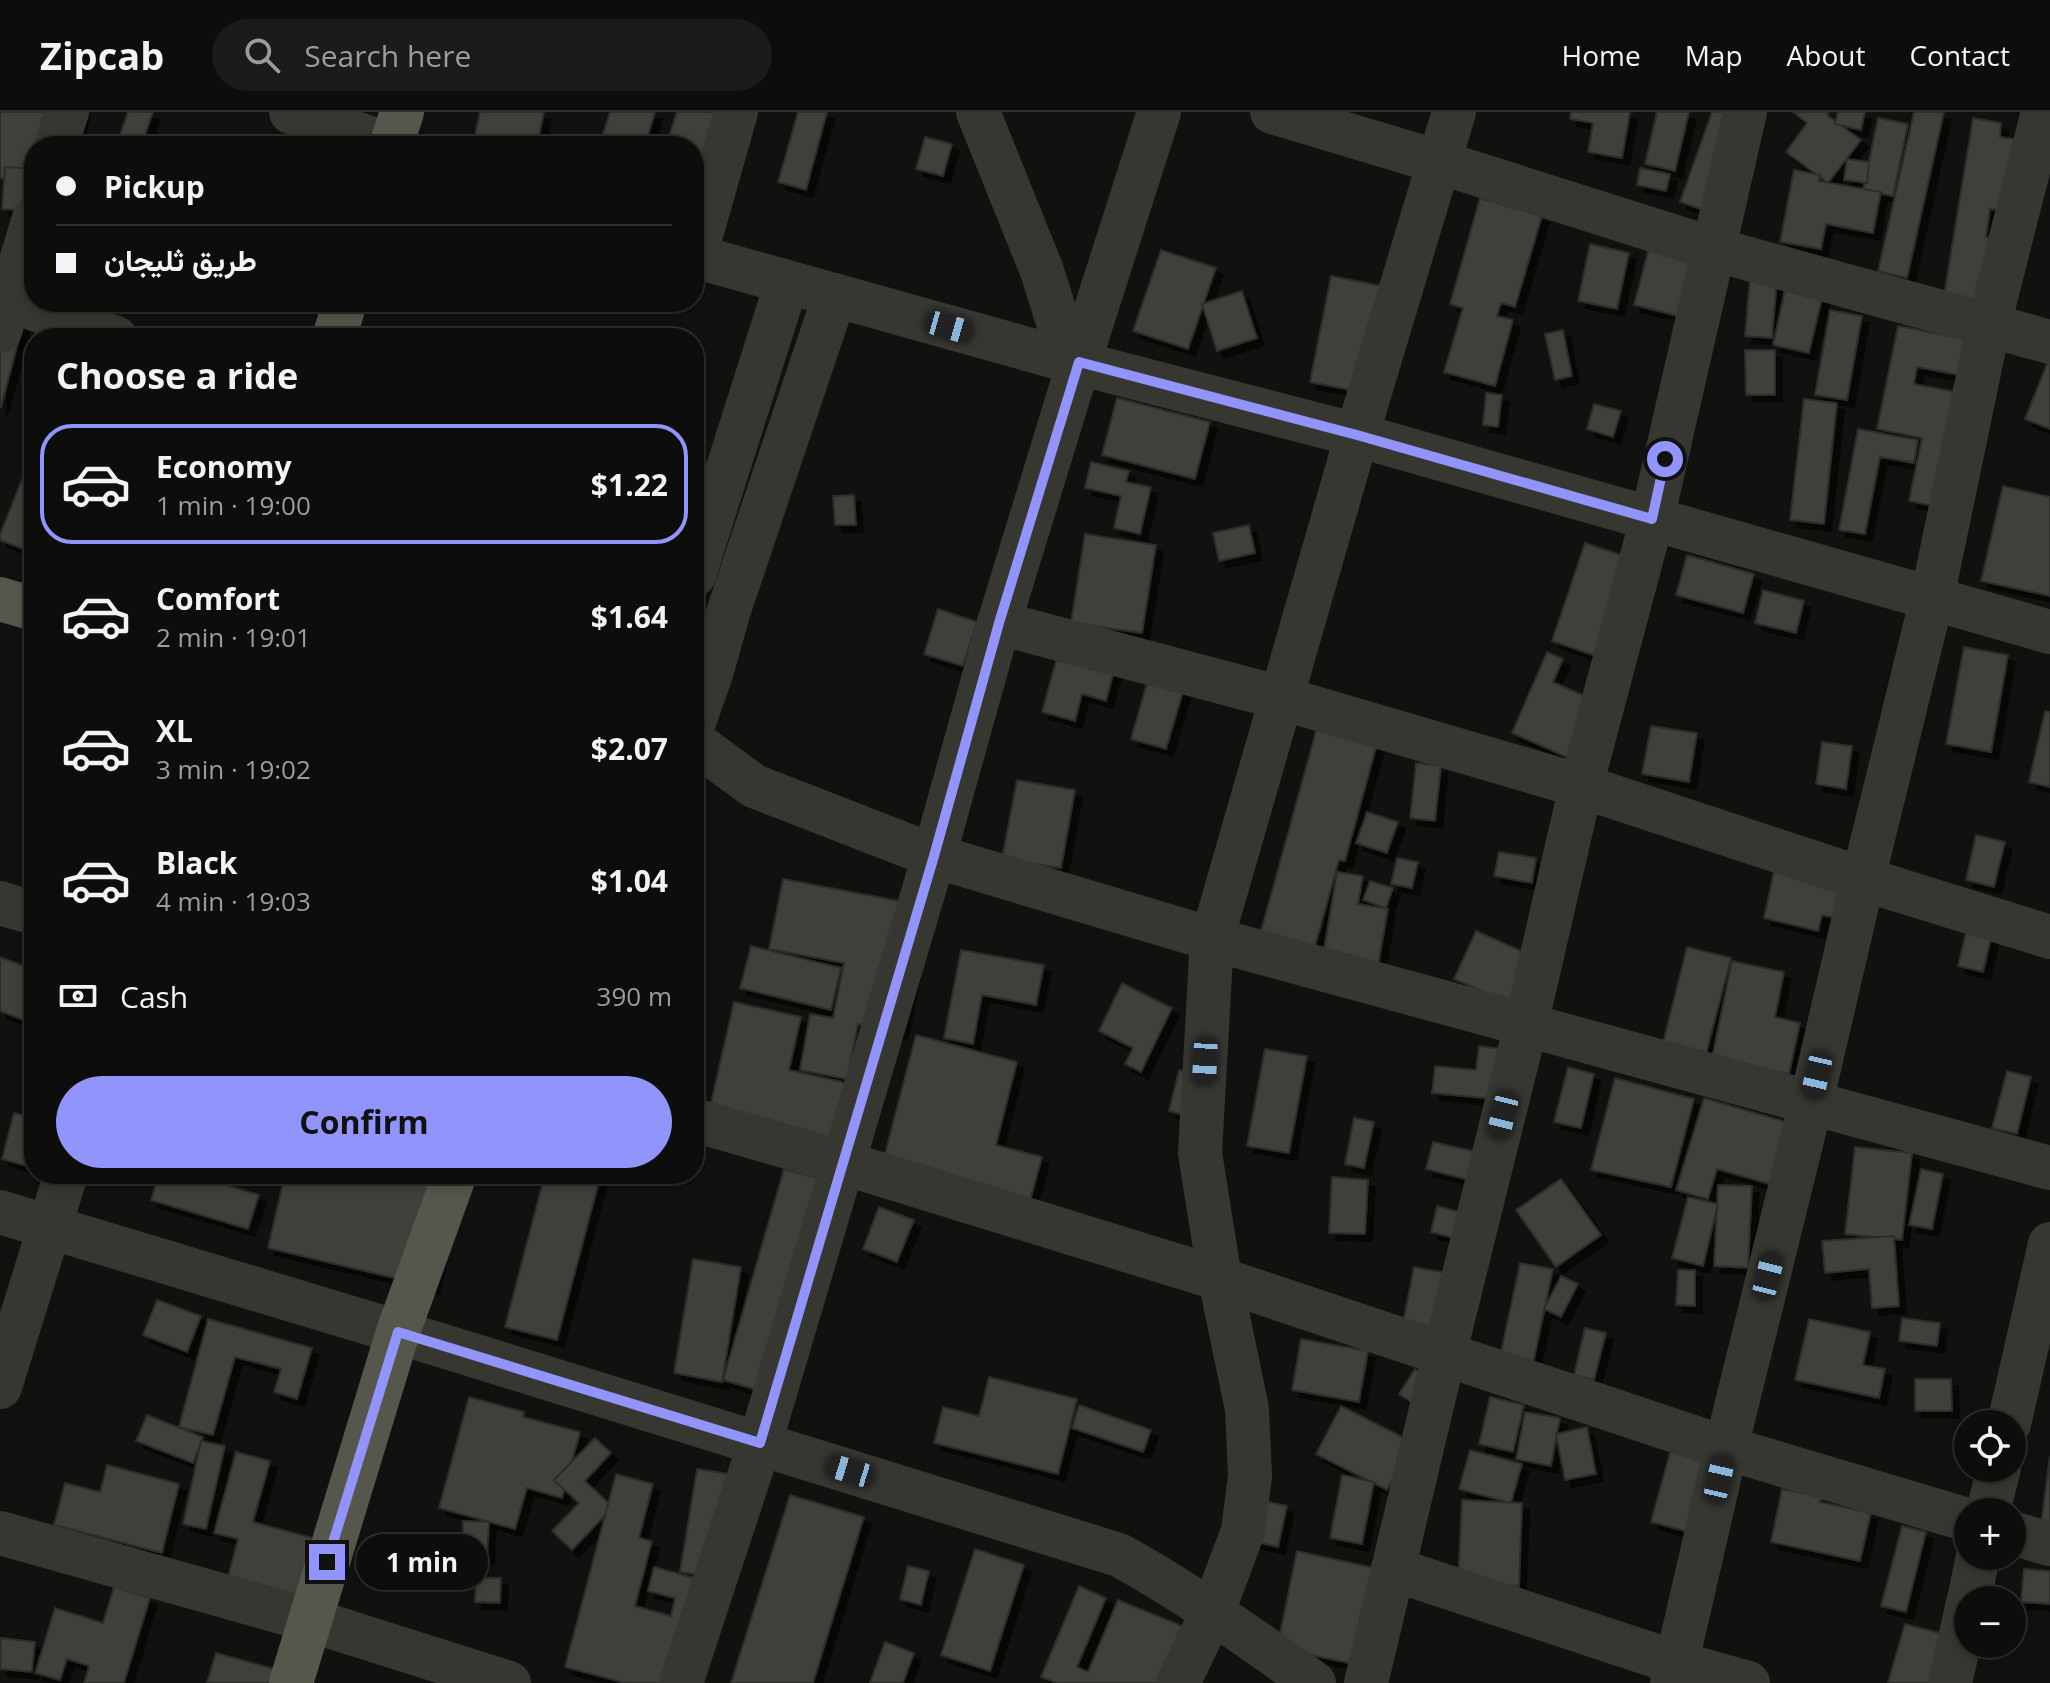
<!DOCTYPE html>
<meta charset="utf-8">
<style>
body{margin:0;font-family:"Open Sans",Vazirmatn,sans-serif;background:#1b1b1a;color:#f1f3f6;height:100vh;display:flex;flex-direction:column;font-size:30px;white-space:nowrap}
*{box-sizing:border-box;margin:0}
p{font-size:26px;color:#9a9c9d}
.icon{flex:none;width:44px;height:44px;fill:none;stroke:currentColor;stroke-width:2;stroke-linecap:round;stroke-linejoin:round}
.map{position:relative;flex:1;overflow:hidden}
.side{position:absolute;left:24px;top:216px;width:680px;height:856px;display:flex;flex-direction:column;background:#0d0d0c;border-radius:32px;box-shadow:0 4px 12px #0003,0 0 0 2px #2d2d2d}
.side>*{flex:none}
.guide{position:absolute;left:24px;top:24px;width:680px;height:176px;border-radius:32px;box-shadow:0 4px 12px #0003,0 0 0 2px #2d2d2d;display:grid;align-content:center;height:176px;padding:0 32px;background:#0d0d0c}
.controls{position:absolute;left:1954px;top:1298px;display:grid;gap:16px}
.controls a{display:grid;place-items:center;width:72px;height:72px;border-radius:50%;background:#0d0d0c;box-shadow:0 4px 12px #0003,0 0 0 2px #2d2d2d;font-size:40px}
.end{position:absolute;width:36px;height:36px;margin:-18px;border:10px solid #9194fa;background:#111;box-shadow:0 0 0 4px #111}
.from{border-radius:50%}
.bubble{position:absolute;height:56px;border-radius:28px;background:#0d0d0c;box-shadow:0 4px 12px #0003,0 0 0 2px #2d2d2d;font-size:26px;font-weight:700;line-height:56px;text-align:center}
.car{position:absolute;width:24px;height:48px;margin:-24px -12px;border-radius:10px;box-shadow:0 0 6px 2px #0007;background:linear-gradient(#222 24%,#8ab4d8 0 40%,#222 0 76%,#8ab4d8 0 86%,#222 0)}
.guide b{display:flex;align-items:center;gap:28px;height:76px;font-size:30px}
.guide b+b{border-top:2px solid #2d2d2d}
.guide i{width:20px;height:20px;background:#f1f3f6}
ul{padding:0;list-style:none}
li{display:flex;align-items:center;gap:24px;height:120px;margin:0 16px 12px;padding:0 16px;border:4px solid transparent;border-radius:32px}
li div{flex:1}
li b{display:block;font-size:30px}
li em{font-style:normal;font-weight:700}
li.active{border-color:#9194fa}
li>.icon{width:72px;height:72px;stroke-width:1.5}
h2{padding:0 32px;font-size:36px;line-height:96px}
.pay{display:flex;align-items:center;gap:20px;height:88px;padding:0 32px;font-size:30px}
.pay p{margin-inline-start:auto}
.action{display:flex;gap:16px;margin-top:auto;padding:16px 32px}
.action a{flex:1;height:92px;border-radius:48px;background:#9194fa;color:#111;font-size:32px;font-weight:700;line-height:92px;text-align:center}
header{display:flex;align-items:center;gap:48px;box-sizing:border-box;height:112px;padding:0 40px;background:#0d0d0c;border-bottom:2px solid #2d2d2d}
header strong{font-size:38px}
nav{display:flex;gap:44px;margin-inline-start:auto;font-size:28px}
.search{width:560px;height:72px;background:#1b1b1a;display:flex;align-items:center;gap:20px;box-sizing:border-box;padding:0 28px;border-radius:44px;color:#9a9c9d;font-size:30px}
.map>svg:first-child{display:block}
.building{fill:#3f3f3a;stroke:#2c2e2a;stroke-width:2;filter:url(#shadow)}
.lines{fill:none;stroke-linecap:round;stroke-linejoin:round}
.street{stroke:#363731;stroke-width:44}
.primary{stroke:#55564c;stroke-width:44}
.route{stroke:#9194fa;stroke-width:10}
</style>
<header>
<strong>Zipcab</strong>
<div class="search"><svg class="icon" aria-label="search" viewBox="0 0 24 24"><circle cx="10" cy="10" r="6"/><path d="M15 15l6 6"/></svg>Search here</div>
<nav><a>Home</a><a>Map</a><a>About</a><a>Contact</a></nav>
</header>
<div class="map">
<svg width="2050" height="1571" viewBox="0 0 2050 1571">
<defs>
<filter id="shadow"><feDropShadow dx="7" dy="7" stdDeviation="0" flood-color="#0009"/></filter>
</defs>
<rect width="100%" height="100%" fill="#111110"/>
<g class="building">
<path d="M0,0H82L74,34H34V49L26,47L20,70L0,66Z"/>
<path d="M128,0H153L144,26L169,34H116Z"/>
<path d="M480,0H544L537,34H506L474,28Z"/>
<path d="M610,0H655L645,34H599Z"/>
<path d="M677,0H749L694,75V34H666Z"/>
<path d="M798,0H827L806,78L778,70Z"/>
<path d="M1571,0H1630L1622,46L1588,40L1593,11L1570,7Z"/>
<path d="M1657,0H1689L1675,59L1645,52Z"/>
<path d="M1712,0H1755L1721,104L1680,90Z"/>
<path d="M1793,0H1829L1827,3L1861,28L1828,71L1786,40L1807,11Z"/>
<path d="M1838,0H1865L1861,18L1835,12Z"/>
<path d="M1914,0H1944L1907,166L1878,159Z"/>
<path d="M1878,6L1908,12L1893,84L1863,78Z"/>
<path d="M1973,6L2001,11L2000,25L2033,30L2021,102L1990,97L1986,125L2009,129L1998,193L1944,184Z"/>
<path d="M925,25L952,32L943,64L916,57Z"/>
<path d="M1847,47L1869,50L1867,71L1844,68Z"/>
<path d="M5,55L34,57V99L2,97Z"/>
<path d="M1640,56L1670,62L1666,79L1637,73Z"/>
<path d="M1794,58L1820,63L1819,69L1881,80L1873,121L1826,112L1821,137L1780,130Z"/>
<path d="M1480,86L1542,104L1515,195L1501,191L1497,204L1513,208L1495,274L1444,260L1463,196L1450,192Z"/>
<path d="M1590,132L1629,141L1617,197L1578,189Z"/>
<path d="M1650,132L1722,150L1706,211L1634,193Z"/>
<path d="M1161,138L1216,156L1188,237L1133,219Z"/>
<path d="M1331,164L1382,174L1360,280L1310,270Z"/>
<path d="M1750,166L1777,167L1772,226L1745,224Z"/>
<path d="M1786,173L1823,182L1809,241L1773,233Z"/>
<path d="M1242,179L1257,226L1217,239L1202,192Z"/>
<path d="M1830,198L1862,204L1847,288L1815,283Z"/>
<path d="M0,206L23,212L1,295H0Z"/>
<path d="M1898,214L1982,230L1975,266L1917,255L1914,272L1977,284L1954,398L1909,389L1922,326L1877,317Z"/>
<path d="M1563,218L1572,264L1555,268L1545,222Z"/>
<path d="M1745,238H1775V283H1746Z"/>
<path d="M2049,247L2050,248V317L2025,307Z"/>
<path d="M1486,281L1502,283L1498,315L1483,313Z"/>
<path d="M1117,286L1210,310L1195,367L1102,343Z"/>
<path d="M1804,287L1837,291L1824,412L1790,408Z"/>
<path d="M1594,292L1621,299L1613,325L1587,317Z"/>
<path d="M1858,317L1918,328L1914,351L1880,345L1865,422L1839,418Z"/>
<path d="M34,337V441L0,428V423Z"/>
<path d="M1091,350L1129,359L1126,370L1151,375L1140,422L1114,416L1121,384L1085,376Z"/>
<path d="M2003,374L2050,385V484L1981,469Z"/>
<path d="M854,383L856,413H835L833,384Z"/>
<path d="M1249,413L1255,441L1219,449L1213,421Z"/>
<path d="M1085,422L1156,433L1142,521L1071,511Z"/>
<path d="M1585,431L1648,452L1614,550L1552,529Z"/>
<path d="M1687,443L1754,462L1743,501L1676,483Z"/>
<path d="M1763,478L1804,489L1796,521L1755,511Z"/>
<path d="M938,497L977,510L963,554L924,542Z"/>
<path d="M1964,535L2008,543L1991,640L1946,632Z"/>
<path d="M1059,538L1116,552L1106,589L1082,582L1075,609L1042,600Z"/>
<path d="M1547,540L1563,547L1553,570L1605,593L1580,651L1512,621Z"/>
<path d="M1149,564L1185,573L1166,637L1131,627Z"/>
<path d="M2045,599L2050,600V675L2029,670Z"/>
<path d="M1318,612L1378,628L1345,749L1339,748L1314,838L1260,823Z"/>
<path d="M1651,614L1697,621L1689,670L1642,662Z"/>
<path d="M1822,630L1852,634L1846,677L1816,672Z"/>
<path d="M1416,651L1441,654L1435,709L1410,706Z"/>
<path d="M1017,668L1075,678L1061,756L1002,747Z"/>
<path d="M1367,700L1398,710L1387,741L1356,731Z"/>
<path d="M1976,723L2005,730L1994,775L1966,768Z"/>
<path d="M1499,740L1536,746L1532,771L1494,764Z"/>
<path d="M1397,746L1418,750L1412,776L1391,772Z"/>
<path d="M1775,755L1856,773L1848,809L1822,803L1818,819L1764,806Z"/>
<path d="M1337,760L1363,764L1358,792L1388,797L1378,854L1323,844Z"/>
<path d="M783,767L926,794L901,920L858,912L847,967L800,958L810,902L833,906L844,851L769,837Z"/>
<path d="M1370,769L1393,776L1386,796L1363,788Z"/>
<path d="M1968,812L1993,818L1983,860L1958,854Z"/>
<path d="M1476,819L1537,846L1516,894L1454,867Z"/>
<path d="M751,834L841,856L831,898L740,876Z"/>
<path d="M1687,835L1731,846L1705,946L1662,935Z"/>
<path d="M961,838L1044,853L1036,893L982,883L973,932L944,926Z"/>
<path d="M0,845L34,858V912L0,899Z"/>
<path d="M1732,849L1784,860L1775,905L1800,911L1789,962L1712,946Z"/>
<path d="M1122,871L1172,896L1141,960L1125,952L1133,936L1099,919Z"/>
<path d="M734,890L801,905L789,958L864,975L850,1035L708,1004Z"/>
<path d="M916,923L1017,950L996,1033L1042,1045L1028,1096L881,1057Z"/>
<path d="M1479,934L1519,939L1514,989L1432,981L1435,954L1476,958Z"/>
<path d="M1265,937L1307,944L1289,1041L1247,1034Z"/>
<path d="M1568,955L1594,962L1581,1016L1554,1010Z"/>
<path d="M1179,958L1206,965L1196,1006L1169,999Z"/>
<path d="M2007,959L2031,965L2017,1022L1992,1016Z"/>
<path d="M1615,966L1694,987L1671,1075L1591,1058Z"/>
<path d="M1704,986L1810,1017L1791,1078L1717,1057L1708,1087L1676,1078Z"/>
<path d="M14,1001L34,1006V1056L2,1047Z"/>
<path d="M1354,1006L1374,1010L1364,1056L1345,1052Z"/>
<path d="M1433,1030L1499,1045L1492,1074L1426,1057Z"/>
<path d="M1855,1035L1912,1041L1902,1128L1845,1122Z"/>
<path d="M784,1057L847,1074L785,1286L723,1268Z"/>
<path d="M1921,1057L1943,1062L1932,1117L1909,1113Z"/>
<path d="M159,1062H218L216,1070L259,1083L248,1117L151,1088Z"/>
<path d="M285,1062H459L432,1175L268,1136Z"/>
<path d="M545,1062H601L557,1228L505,1215Z"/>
<path d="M1332,1065L1368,1068L1365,1122L1329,1121Z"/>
<path d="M1561,1067L1601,1123L1556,1155L1516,1098Z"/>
<path d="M1718,1073L1752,1074L1748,1156L1714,1154Z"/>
<path d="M1688,1085L1718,1092L1703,1154L1672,1146Z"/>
<path d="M1437,1094L1460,1100L1481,1133L1431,1120Z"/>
<path d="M879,1095L914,1108L897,1150L863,1137Z"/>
<path d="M1894,1124L1899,1194L1872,1196L1869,1157L1825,1161L1822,1129Z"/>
<path d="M693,1147L741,1155L722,1270L674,1261Z"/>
<path d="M1520,1151L1553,1157L1533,1252L1500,1245Z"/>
<path d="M1414,1155L1468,1165L1455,1232L1401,1221Z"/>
<path d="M1678,1158H1695V1194L1676,1193Z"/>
<path d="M1561,1164L1578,1172L1561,1205L1544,1197Z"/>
<path d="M157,1188L201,1204L187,1240L143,1223Z"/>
<path d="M1902,1206L1940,1211L1937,1234L1899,1229Z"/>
<path d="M208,1207L312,1236L297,1287L274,1280L281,1257L235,1245L213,1323L179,1315Z"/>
<path d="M1809,1207L1870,1220L1863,1253L1885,1257L1879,1286L1795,1268Z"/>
<path d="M1585,1216L1606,1221L1594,1268L1574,1263Z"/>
<path d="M1301,1227L1368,1239L1359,1290L1292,1278Z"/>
<path d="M1415,1257L1438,1272L1422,1297L1399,1282Z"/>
<path d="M989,1265L1077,1287L1058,1362L934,1331L943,1295L979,1304Z"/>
<path d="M1915,1267H1951L1952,1299H1915Z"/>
<path d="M469,1285L524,1300L523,1305L580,1320L562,1386L527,1376L515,1417L439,1396Z"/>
<path d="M1490,1285L1524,1293L1513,1340L1479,1332Z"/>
<path d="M1079,1293L1151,1318L1143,1340L1072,1316Z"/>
<path d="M1341,1294L1412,1330L1387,1378L1316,1342Z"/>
<path d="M1525,1300L1560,1306L1551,1354L1516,1347Z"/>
<path d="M147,1303L203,1325L193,1351L136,1329Z"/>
<path d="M1587,1315L1596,1362L1565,1368L1556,1322Z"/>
<path d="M595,1326L611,1341L585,1369L613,1395L572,1438L552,1419L579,1391L554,1368Z"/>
<path d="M201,1329L225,1334L206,1417L183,1412Z"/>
<path d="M1671,1337L1727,1352L1707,1425L1651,1410Z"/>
<path d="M1470,1338L1522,1352L1511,1391L1459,1377Z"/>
<path d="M236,1340L270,1349L253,1410L323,1429L308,1487L228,1465L238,1427L214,1421Z"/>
<path d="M2050,1344V1413L2041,1412Z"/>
<path d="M107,1353L179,1372L162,1441L54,1413L65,1371L100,1380Z"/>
<path d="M697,1357L761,1367L723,1467L680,1460Z"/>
<path d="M616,1362L653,1372L639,1426L652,1429L635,1494L671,1504L675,1486L648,1479L654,1455L713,1471L686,1571H625L565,1555Z"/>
<path d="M1342,1363L1374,1370L1362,1432L1330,1426Z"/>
<path d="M1782,1377L1821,1385L1820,1390L1871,1401L1860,1449L1771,1430Z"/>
<path d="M790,1383L864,1405L813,1571H731Z"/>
<path d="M1252,1386L1287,1394L1278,1435L1243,1427Z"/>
<path d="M1462,1388L1522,1391L1519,1474L1458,1471Z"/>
<path d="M463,1409L489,1410L487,1445L462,1444Z"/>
<path d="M1902,1414L1926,1420L1906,1500L1881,1494Z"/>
<path d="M975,1437L1024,1453L990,1559L941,1543Z"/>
<path d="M1297,1439L1393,1460L1373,1556L1277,1536Z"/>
<path d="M908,1454L929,1459L921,1493L900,1487Z"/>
<path d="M2024,1457L2050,1459V1492L2021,1490Z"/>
<path d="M476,1466H501L500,1491L475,1490Z"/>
<path d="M1079,1474L1106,1486L1077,1555L1088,1560L1118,1488L1182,1514L1158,1571H1057L1041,1565Z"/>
<path d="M114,1475L150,1486L124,1571H84L89,1554L67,1547L60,1568L35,1561L55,1496L103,1511Z"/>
<path d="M1905,1512L1951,1524L1938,1571H1888Z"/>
<path d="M1,1526L35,1530L32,1560L0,1557Z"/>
<path d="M885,1530L914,1541L903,1571H870Z"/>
<path d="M216,1541L274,1557L270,1571H207Z"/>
</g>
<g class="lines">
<g class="street">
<path d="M291,0L394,34"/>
<path d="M978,0L1042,159L1058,210L1063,247"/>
<path d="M1272,0L1439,50L1713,137L2050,230"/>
<path d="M56,34L67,0"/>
<path d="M694,144L1063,247L1357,323L2050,520"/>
<path d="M695,144L736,0"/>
<path d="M0,185L116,226"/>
<path d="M0,219L34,106"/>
<path d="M694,463L787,170"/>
<path d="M999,511L1281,586L1581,674L1863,767L2050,825"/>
<path d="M694,610L711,562L729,498L835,183"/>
<path d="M694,630L754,674L934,744L1212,827L2050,1056"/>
<path d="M0,791L34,801"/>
<path d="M694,1008L844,1051L1220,1167L1726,1336L1968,1408"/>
<path d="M0,1100L398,1220L1119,1443C1187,1480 1250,1526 1314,1571"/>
<path d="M0,1275L66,1062"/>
<path d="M2009,1312L2050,1132"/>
<path d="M1988,1400L1999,1356"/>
<path d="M0,1421L310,1508L509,1571"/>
<path d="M2012,1421L2050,1432"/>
<path d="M1393,1457L1677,1551L1748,1571"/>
<path d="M1969,1488L1978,1444"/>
<path d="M681,1571L760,1331L934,744L999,511L1079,250L1159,0"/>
<path d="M1178,1571L1213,1499L1243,1419L1250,1364L1247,1297L1220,1167L1200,1041L1212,827L1357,323L1454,0"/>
<path d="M1366,1571L1444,1243L1526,913L1581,674L1652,407L1745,0"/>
<path d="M1672,1571L1726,1336L1811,991L1863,767L1932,486L1989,212L2043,0"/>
<path d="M1950,1571L1968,1491"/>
</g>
<g class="primary">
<path d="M391,34L402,0"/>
<path d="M334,226L345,190"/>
<path d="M0,487L34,497"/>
<path d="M291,1571L398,1220L455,1062"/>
</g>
</g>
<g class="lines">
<path class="route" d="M327,1450L398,1220L760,1331L934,744L999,511L1079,250L1357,323L1652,407L1665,347"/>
</g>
</svg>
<div class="controls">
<a><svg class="icon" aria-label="locate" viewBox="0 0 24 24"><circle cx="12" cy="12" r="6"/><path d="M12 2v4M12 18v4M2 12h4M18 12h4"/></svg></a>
<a>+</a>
<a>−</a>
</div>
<i class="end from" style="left:1665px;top:347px"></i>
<i class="end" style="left:327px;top:1450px"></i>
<div class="bubble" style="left:356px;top:1422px;width:132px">1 min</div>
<i class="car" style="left:949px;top:215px;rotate:106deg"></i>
<i class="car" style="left:1205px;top:949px;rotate:183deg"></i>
<i class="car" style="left:1817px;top:963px;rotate:193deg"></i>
<i class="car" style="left:1503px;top:1003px;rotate:194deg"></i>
<i class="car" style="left:1768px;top:1164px;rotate:14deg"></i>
<i class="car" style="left:850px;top:1359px;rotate:287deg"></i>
<i class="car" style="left:1719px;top:1367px;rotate:13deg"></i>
<div class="guide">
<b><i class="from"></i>Pickup</b>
<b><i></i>طريق ثليجان</b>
</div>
<section class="side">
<h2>Choose a ride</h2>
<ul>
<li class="active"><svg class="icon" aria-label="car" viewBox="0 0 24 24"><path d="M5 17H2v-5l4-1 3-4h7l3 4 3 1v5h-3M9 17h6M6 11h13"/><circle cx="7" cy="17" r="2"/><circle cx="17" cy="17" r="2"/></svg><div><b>Economy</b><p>1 min · 19:00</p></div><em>$1.22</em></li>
<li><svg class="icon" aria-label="car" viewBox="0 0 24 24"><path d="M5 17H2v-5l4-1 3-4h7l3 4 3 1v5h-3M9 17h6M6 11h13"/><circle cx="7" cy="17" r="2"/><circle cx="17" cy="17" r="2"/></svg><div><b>Comfort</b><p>2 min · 19:01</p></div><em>$1.64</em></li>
<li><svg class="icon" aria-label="car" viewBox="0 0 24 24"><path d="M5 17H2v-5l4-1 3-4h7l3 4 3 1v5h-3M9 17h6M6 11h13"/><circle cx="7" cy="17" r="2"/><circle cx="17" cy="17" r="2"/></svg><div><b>XL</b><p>3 min · 19:02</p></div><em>$2.07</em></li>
<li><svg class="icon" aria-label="car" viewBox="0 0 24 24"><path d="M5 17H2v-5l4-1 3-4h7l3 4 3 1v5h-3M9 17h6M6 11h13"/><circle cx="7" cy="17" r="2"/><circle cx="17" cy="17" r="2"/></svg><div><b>Black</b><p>4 min · 19:03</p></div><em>$1.04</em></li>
</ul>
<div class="pay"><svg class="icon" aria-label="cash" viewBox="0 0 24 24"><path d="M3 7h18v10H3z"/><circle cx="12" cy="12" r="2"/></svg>Cash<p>390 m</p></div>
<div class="action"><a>Confirm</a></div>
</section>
</div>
